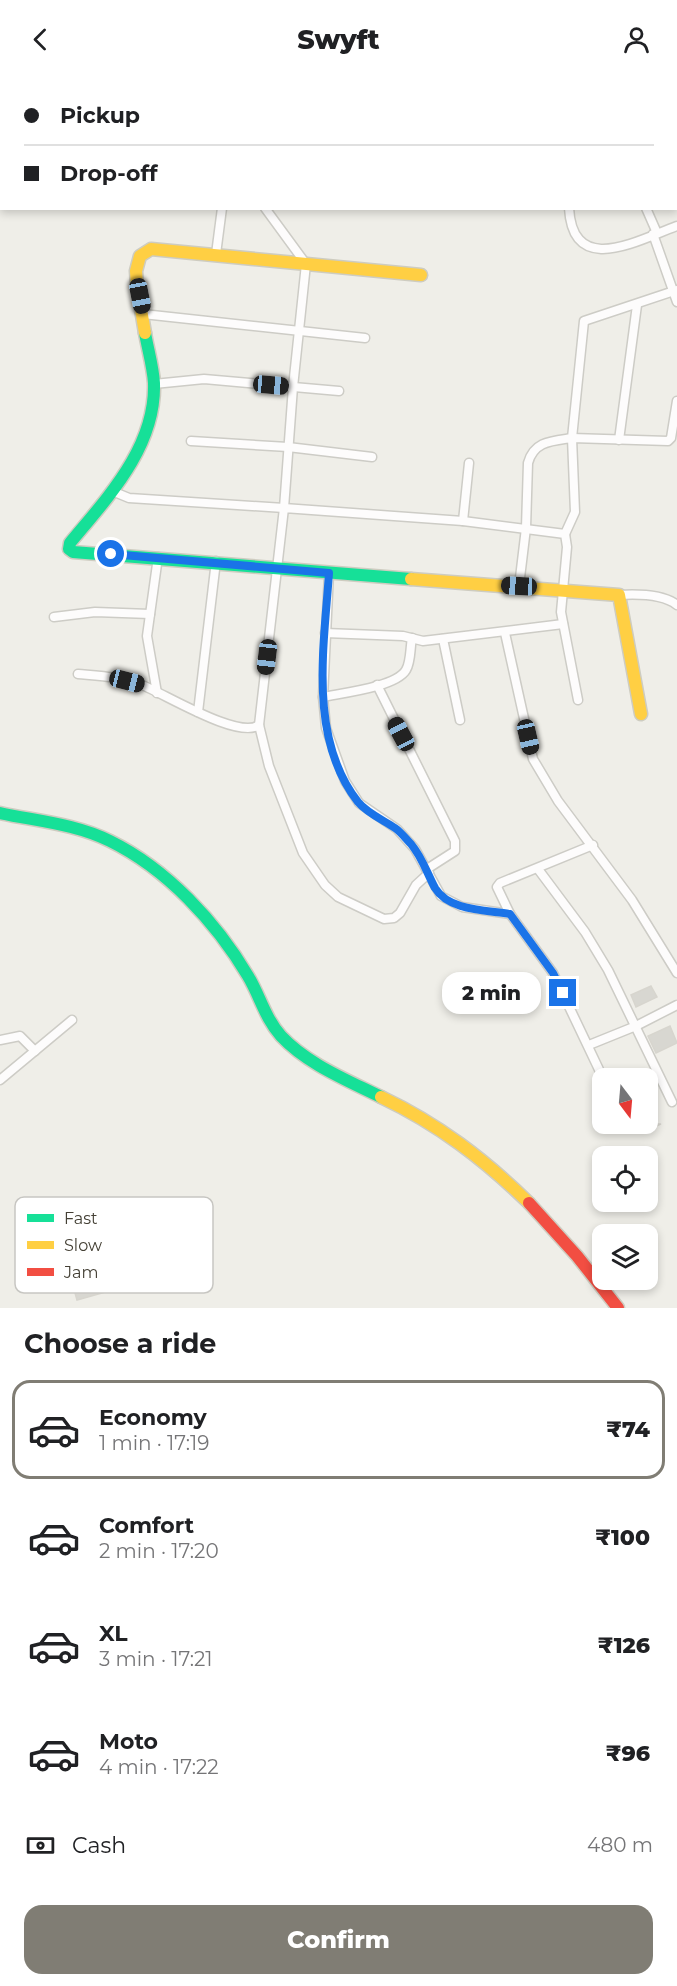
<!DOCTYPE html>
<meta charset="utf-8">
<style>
body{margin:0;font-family:Montserrat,sans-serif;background:#f2f2f2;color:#202124;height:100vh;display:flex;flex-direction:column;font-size:22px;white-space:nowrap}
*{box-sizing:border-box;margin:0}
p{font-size:20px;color:#757577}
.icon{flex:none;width:33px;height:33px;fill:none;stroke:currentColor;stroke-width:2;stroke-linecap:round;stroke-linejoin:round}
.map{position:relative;height:1230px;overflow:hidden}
.panel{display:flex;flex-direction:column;background:#fff;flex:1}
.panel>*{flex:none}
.hud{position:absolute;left:0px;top:0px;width:678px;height:132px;box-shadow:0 3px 9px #0003;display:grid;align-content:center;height:132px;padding:0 24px;background:#fff}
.needle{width:39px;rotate:164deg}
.controls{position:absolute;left:592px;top:990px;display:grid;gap:12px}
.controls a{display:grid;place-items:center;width:66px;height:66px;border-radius:12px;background:#fff;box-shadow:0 3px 9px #0003;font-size:30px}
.end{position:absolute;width:27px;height:27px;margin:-14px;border:8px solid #1a73e8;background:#fff;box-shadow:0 0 0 3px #fff}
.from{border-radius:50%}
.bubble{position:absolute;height:42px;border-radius:18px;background:#fff;box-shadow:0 3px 9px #0003;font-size:20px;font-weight:800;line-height:42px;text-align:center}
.car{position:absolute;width:18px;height:36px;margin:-18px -9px;border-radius:8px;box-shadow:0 0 4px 2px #0007;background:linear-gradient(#222 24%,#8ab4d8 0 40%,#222 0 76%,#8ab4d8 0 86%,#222 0)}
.hud b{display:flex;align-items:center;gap:21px;height:57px;font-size:22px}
.hud b+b{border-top:2px solid #e0e0e0}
.hud i{width:15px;height:15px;background:#202124}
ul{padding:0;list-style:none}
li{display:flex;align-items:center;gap:18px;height:99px;margin:0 12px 9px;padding:0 12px;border:3px solid transparent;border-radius:18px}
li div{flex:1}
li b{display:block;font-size:22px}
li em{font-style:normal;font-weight:800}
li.selected{border-color:#807d74}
li>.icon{width:54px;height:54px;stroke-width:1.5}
h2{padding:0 24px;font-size:27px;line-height:72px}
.pay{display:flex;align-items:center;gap:15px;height:66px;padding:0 24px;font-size:22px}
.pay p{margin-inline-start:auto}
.cta{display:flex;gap:12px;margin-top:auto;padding:12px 24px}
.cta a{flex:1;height:69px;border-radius:18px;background:#807d74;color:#fff;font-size:24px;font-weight:800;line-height:69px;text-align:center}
header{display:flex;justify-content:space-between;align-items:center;height:78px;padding:0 24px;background:#fff;font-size:27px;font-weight:800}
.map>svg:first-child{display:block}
.building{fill:#d8d7d1;stroke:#d7d5ce;stroke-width:1.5}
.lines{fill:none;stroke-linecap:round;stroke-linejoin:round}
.street-casing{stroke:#cdccc6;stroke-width:11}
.fast-casing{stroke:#ceccc0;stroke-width:15}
.slow-casing{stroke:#ceccc0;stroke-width:15}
.jam-casing{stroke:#ceccc0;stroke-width:15}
.street{stroke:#fdfcfc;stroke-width:8}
.fast{stroke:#16e098;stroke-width:12}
.slow{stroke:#ffcf43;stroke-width:12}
.jam{stroke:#f24e42;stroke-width:12}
.route{stroke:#1a73e8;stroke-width:8}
.key{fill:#fff;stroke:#c7c6c2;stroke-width:1.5}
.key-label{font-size:16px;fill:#444035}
</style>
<header><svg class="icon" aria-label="back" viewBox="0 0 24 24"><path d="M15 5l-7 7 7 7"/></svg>Swyft<svg class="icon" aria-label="person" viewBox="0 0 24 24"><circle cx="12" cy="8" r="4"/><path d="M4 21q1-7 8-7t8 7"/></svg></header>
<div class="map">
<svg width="677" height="1230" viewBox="0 0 677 1230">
<rect width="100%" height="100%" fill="#efeee8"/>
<g class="building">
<path d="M651,908L657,919L636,929L631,917Z"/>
<path d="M670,948L677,965L656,975L648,958Z"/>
<path d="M648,1025L657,1046H661L639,1055L634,1046H648Z"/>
<path d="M124,1147L141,1204L77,1222L61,1165Z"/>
</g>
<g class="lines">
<defs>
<g id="street">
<path d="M196,0V2"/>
<path d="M569,130C573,200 638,162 677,148"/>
<path d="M646,130L657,155"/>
<path d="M653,156L677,224"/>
<path d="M216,176L222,130"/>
<path d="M143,236L365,260"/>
<path d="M154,306L204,301L339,313"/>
<path d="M619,362L637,227"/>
<path d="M191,363L288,369L372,379"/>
<path d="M112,413L129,420L284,430L293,309L306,186L265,130"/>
<path d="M463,443L469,385"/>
<path d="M565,456L575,434L572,360L668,363L671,360L677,323"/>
<path d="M329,495L323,619L326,650L345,703L359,725L397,751L415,771L441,818L462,829L510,836L553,895L603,1000"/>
<path d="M519,508L526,450L528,385C534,363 552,363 572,360L584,243L677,212"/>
<path d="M619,517C636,516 663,516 677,527"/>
<path d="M54,539L95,534L150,536"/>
<path d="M325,555L403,558L423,563L563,546"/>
<path d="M505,555L533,681L558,723L632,822L677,895"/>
<path d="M443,561L460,642"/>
<path d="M78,596C99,598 122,599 142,607C165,616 239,662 259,647"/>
<path d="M377,607L455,763V773L427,791"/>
<path d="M157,615L147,558L158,479"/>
<path d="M323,619C342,615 396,609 406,592C411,584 410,570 412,560"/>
<path d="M198,634L216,483"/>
<path d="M538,791L585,854L608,892L672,1024"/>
<path d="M429,795L416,807L400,835L394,840L384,841L338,819L325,807L303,775L269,688L259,647L284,430L463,443L565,456L567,469L561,534L578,622"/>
<path d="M510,836L497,809L500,805L593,767"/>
<path d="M0,962L20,958L35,973"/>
<path d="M589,967L636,948L677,927"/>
<path d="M0,1002L72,942"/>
</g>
<g id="fast">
<path d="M145,255C148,272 153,289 154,305C156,369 108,419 70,465L69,471L73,474L411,501"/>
<path d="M0,735C37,743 76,746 110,763C167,791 216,844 248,898C260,918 265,940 281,958C307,986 347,1002 381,1019"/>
</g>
<g id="slow">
<path d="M145,255L137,208L136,193L140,178L151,171L421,197"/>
<path d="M411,501L619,517L641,636"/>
<path d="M381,1019C438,1046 484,1081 529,1125"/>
</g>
<path id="jam" d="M529,1125L577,1178L618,1230"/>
</defs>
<use href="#street" class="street-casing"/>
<use href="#fast" class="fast-casing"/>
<use href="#slow" class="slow-casing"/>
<use href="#jam" class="jam-casing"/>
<use href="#street" class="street"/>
<use href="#fast" class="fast"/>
<use href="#slow" class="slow"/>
<use href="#jam" class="jam"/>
</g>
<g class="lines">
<path class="route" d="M111,476L329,495C324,569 308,660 358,724C367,735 383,742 395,750C401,754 406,761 411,766C422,779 427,795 435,810C449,833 486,832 510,836L553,895L563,915"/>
</g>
<rect x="15" y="1119" width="198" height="96" rx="9" class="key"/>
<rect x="27" y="1136" width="27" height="8" fill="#16e098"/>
<rect x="27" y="1163" width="27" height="8" fill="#ffcf43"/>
<rect x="27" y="1190" width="27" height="8" fill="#f24e42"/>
<g class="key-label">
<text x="64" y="1146">Fast</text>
<text x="64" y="1173">Slow</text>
<text x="64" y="1200">Jam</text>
</g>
</svg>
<div class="controls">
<a><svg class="needle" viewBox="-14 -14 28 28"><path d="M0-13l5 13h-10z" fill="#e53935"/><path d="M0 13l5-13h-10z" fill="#757577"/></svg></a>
<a><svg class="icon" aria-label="locate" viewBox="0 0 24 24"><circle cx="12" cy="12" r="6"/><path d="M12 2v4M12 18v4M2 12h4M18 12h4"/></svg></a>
<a><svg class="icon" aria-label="layers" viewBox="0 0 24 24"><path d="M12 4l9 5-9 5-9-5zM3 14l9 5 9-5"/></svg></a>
</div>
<i class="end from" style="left:111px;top:476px"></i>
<i class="end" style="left:563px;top:915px"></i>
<div class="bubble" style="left:442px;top:894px;width:99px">2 min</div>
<i class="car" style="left:140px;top:218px;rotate:169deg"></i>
<i class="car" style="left:271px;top:307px;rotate:95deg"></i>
<i class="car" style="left:519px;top:508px;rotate:273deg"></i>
<i class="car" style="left:267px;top:579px;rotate:187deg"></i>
<i class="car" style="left:127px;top:603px;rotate:104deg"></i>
<i class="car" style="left:401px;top:656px;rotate:332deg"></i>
<i class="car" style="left:528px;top:659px;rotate:167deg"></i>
<div class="hud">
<b><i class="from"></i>Pickup</b>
<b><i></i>Drop-off</b>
</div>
</div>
<section class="panel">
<h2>Choose a ride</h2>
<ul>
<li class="selected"><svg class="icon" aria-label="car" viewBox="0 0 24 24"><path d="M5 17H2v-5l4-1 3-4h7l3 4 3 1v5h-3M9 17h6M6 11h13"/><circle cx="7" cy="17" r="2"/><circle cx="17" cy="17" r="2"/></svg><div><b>Economy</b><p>1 min · 17:19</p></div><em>₹74</em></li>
<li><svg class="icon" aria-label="car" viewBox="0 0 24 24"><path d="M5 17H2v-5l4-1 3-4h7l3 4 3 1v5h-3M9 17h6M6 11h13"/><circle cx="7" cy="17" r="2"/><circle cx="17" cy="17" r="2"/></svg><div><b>Comfort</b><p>2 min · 17:20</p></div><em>₹100</em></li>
<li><svg class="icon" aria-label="car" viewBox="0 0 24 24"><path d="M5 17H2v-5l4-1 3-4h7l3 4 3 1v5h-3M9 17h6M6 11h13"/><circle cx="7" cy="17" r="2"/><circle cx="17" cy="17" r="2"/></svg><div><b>XL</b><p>3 min · 17:21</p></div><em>₹126</em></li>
<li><svg class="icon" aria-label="car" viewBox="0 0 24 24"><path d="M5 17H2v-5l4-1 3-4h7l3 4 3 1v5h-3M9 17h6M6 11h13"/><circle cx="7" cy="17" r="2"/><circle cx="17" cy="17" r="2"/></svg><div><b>Moto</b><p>4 min · 17:22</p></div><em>₹96</em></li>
</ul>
<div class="pay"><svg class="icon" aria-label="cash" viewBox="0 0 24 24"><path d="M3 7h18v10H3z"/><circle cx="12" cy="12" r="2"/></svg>Cash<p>480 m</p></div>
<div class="cta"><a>Confirm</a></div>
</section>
